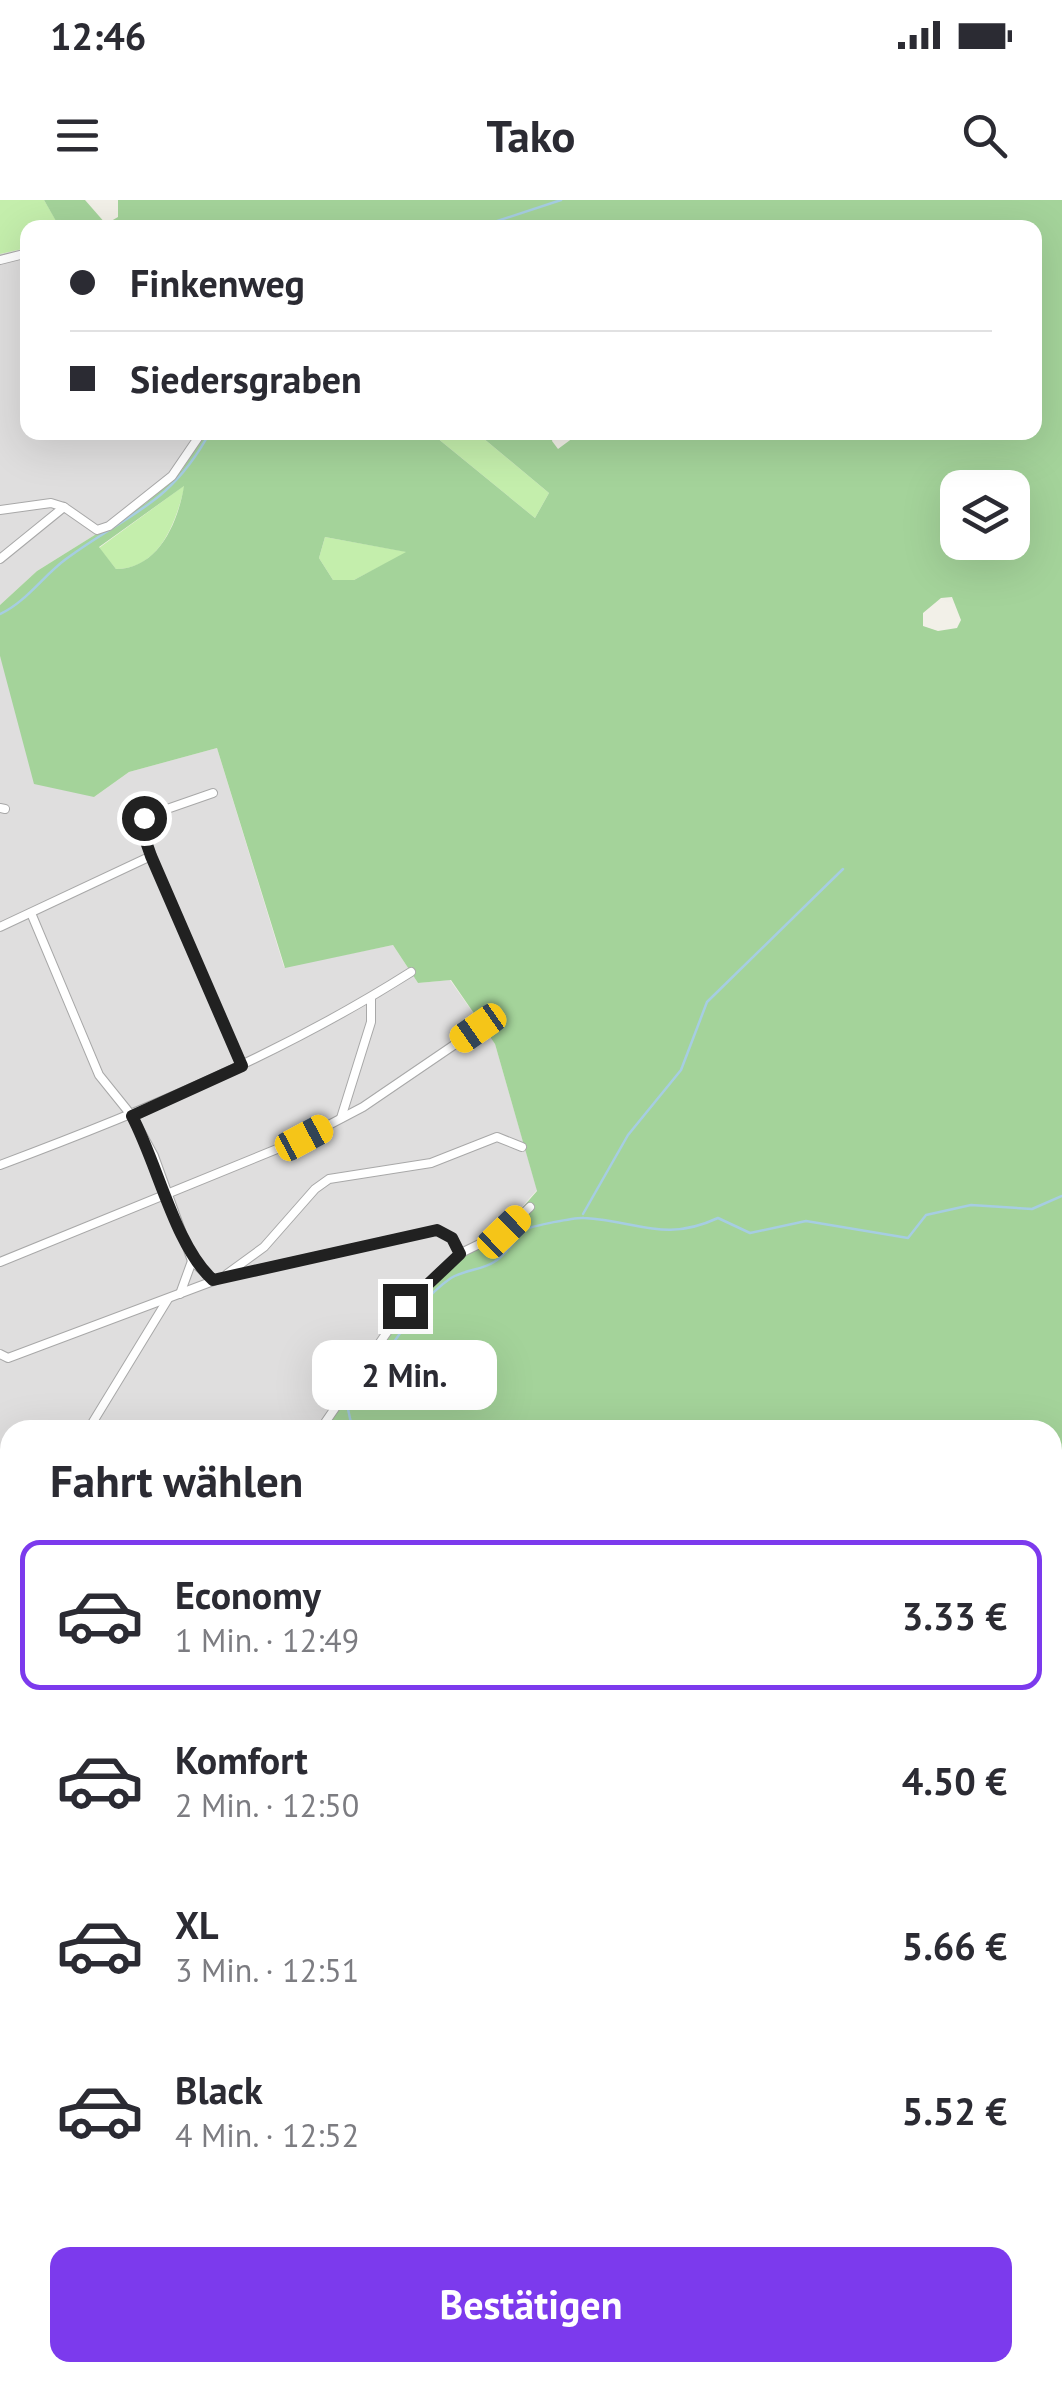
<!DOCTYPE html>
<html lang="de">
<meta charset="utf-8">
<style>
body{margin:0;font-family:"PT Sans",sans-serif;background:#f2f2f3;color:#2b2b33;height:100vh;display:flex;flex-direction:column;font-size:38px;white-space:nowrap}
*{box-sizing:border-box;margin:0}
p{font-size:32px;color:#7c7c81}
.icon{flex:none;width:55px;height:55px;fill:none;stroke:currentColor;stroke-width:2;stroke-linecap:round;stroke-linejoin:round}
.map{position:relative;flex:1;overflow:hidden}
.sheet{position:absolute;left:0px;top:1220px;width:1062px;height:962px;display:flex;flex-direction:column;background:#fff;border-radius:30px 30px 0 0;box-shadow:0 10px 40px #0002}
.sheet>*{flex:none}
.hud{position:absolute;left:20px;top:20px;width:1022px;height:220px;border-radius:20px;box-shadow:0 10px 40px #0002;display:grid;align-content:center;height:220px;padding:0 50px;background:#fff}
.buttons{position:absolute;left:940px;top:270px;display:grid;gap:20px}
.buttons a{display:grid;place-items:center;width:90px;height:90px;border-radius:20px;background:#fff;box-shadow:0 10px 40px #0002;font-size:50px}
.end{position:absolute;width:45px;height:45px;margin:-22px;border:12px solid #212121;background:#fff;box-shadow:0 0 0 5px #fff}
.from{border-radius:50%}
.bubble{position:absolute;height:70px;border-radius:20px;background:#fff;box-shadow:0 10px 40px #0002;font-size:32px;font-weight:600;line-height:70px;text-align:center}
.car{position:absolute;width:30px;height:60px;margin:-30px -15px;border-radius:12px;box-shadow:0 0 8px 2px #0007;background:linear-gradient(#f5c518 24%,#345 0 40%,#f5c518 0 76%,#345 0 86%,#f5c518 0)}
.hud b{display:flex;align-items:center;gap:35px;height:95px;font-size:38px}
.hud b+b{border-top:2px solid #e1e1e2}
.hud i{width:25px;height:25px;background:#2b2b33}
ul{padding:0;list-style:none}
li{display:flex;align-items:center;gap:30px;height:150px;margin:0 20px 15px;padding:0 30px;border:5px solid transparent;border-radius:20px}
li div{flex:1}
li b{display:block;font-size:38px}
li em{font-style:normal;font-weight:600}
li.active{border-color:#7c3aed}
li>.icon{width:90px;height:90px;stroke-width:1.5}
h2{padding:0 50px;font-size:45px;line-height:120px}
.primary-button{display:flex;gap:20px;margin-top:auto;padding:20px 50px}
.primary-button a{flex:1;height:115px;border-radius:20px;background:#7c3aed;color:#fff;font-size:40px;font-weight:600;line-height:115px;text-align:center}
.status{display:flex;justify-content:space-between;align-items:center;height:70px;padding:0 50px;background:#fff;direction:ltr}
.status svg{height:28px;fill:currentColor}
header{display:flex;justify-content:space-between;align-items:center;height:130px;padding:0 50px;background:#fff;font-size:45px;font-weight:600}
.map>svg:first-child{display:block}
.residential{fill:#dfdede}
.grass{fill:#c4eeac}
.forest{fill:#a4d39a;fill-rule:evenodd}
.lines{fill:none;stroke-linecap:round;stroke-linejoin:round}
.stream{stroke:#a6cde2;stroke-width:2.5}
.street-casing{stroke:#a8a8a8;stroke-width:10}
.secondary-casing{stroke:#638100;stroke-width:14}
.street{stroke:#fff;stroke-width:8}
.secondary{stroke:#f2fdba;stroke-width:11}
.route{stroke:#212121;stroke-width:12}
</style>
<div class="status"><b>12:46</b><svg viewBox="0 0 49 12"><path d="M0 12V9h3v3zM5 12V6h3v6zM10 12V3h3v9zM15 12V0h3v12zM26 1h20v11H26zM47 4h2v5h-2z"/></svg></div>
<header><svg class="icon" aria-label="menu" viewBox="0 0 24 24"><path d="M4 6h16M4 12h16M4 18h16"/></svg>Tako<svg class="icon" aria-label="search" viewBox="0 0 24 24"><circle cx="10" cy="10" r="6"/><path d="M15 15l6 6"/></svg></header>
<div class="map">
<svg width="1062" height="2182" viewBox="0 0 1062 2182">
<rect width="100%" height="100%" fill="#f2f0e8"/>
<g class="residential">
<path d="M27,48L28,232L205,233L182,270L146,303L37,371L0,405V54Z"/>
<path d="M0,456L8,477L94,597L129,572L217,548L284,767L393,745L418,783L450,780L495,844L537,990L322,1230H10V2172L42,2173L30,2182H0Z"/>
<path d="M501,2172L504,2182H158L153,2173Z"/>
</g>
<g class="grass">
<path d="M0,0H44L60,27L28,28L27,48L0,54Z"/>
<path d="M431,233H477L549,293L535,318Z"/>
<path d="M185,285C176,322 160,369 116,369L99,348Z"/>
<path d="M325,337L408,352L354,380H333L319,358Z"/>
<path d="M1053,1609L1062,1616V1901L1053,1902Z"/>
<path d="M42,2172L153,2173L159,2181L30,2182Z"/>
</g>
<g class="forest">
<path d="M44,0H85L106,24L118,17V0H1062V1616L1052,1609V1230H322L405,1108L460,1058L502,1031L537,991L495,844L451,780L418,783L393,745L285,768L217,548L129,572L94,597L34,584L0,456V405L37,371L146,303L182,270L205,233H431L535,318L549,293L477,233H554L552,241L558,249L581,232H1035V28H60ZM184,286C178,323 158,369 116,369L99,347ZM958,288H1012V342H958ZM325,337L406,352L354,380H333L319,358ZM952,397L961,420L957,428L938,431L923,426V413L941,398Z"/>
<path d="M1062,1901V2182H504L501,2173L1052,2172V1902Z"/>
</g>
<g class="lines">
<g class="stream">
<path d="M476,28L561,0"/>
<path d="M0,414C25,403 44,375 66,359C128,313 170,306 210,232"/>
<path d="M583,1014L628,935L681,870L707,802L843,669"/>
<path d="M345,1230L351,1223L348,1209L364,1193V1183C392,1150 414,1103 451,1078C464,1070 482,1070 494,1062C508,1054 514,1039 525,1030C530,1026 577,1017 584,1018C638,1021 664,1043 718,1018L750,1033L806,1021L908,1038L926,1015L971,1005L1032,1009L1062,996"/>
<path d="M0,1459L10,1457"/>
<path d="M1052,1497L1062,1498"/>
<path d="M0,1731L10,1737"/>
<path d="M317,2172L325,2182"/>
</g>
<defs>
<g id="street">
<path d="M0,60L28,53"/>
<path d="M0,310L51,303L64,307"/>
<path d="M0,359L64,307L97,330L109,326L172,276L202,232"/>
<path d="M0,608L5,609"/>
<path d="M151,656L242,866"/>
<path d="M31,713L99,875L132,916L154,956L192,1061L213,1080"/>
<path d="M0,727L151,656L143,633L144,617L213,593"/>
<path d="M341,918L371,822V798"/>
<path d="M0,965C142,912 282,854 411,772"/>
<path d="M0,1062L304,938L363,907L479,828"/>
<path d="M227,1074L264,1047L315,989L329,979L431,963L497,937L522,947"/>
<path d="M180,1094L192,1061"/>
<path d="M0,1154L8,1158L224,1077L437,1030L452,1038L459,1054"/>
<path d="M88,1230L168,1099"/>
<path d="M320,1230L405,1106L459,1054L504,1032L530,1007"/>
<path d="M0,1470L10,1469"/>
<path d="M0,1714L10,1719"/>
<path d="M0,1746L10,1754"/>
<path d="M236,2172L240,2182"/>
<path d="M448,2172L451,2182"/>
</g>
<g id="secondary">
<path d="M0,1900L10,1909"/>
<path d="M257,2172L264,2182"/>
</g>
</defs>
<use href="#street" class="street-casing"/>
<use href="#secondary" class="secondary-casing"/>
<use href="#street" class="street"/>
<use href="#secondary" class="secondary"/>
</g>
<g class="lines">
<path class="route" d="M144,618L143,633L151,656L242,866L132,916C158,965 175,1046 213,1080L437,1030L452,1038L460,1054L405,1106"/>
</g>
</svg>
<div class="buttons">
<a><svg class="icon" aria-label="layers" viewBox="0 0 24 24"><path d="M12 4l9 5-9 5-9-5zM3 14l9 5 9-5"/></svg></a>
</div>
<i class="end from" style="left:144px;top:618px"></i>
<i class="end" style="left:405px;top:1106px"></i>
<div class="bubble" style="left:312px;top:1140px;width:185px">2 Min.</div>
<i class="car" style="left:478px;top:828px;rotate:235deg"></i>
<i class="car" style="left:304px;top:938px;rotate:62deg"></i>
<i class="car" style="left:504px;top:1032px;rotate:46deg"></i>
<div class="hud">
<b><i class="from"></i>Finkenweg</b>
<b><i></i>Siedersgraben</b>
</div>
<section class="sheet">
<h2>Fahrt wählen</h2>
<ul>
<li class="active"><svg class="icon" aria-label="car" viewBox="0 0 24 24"><path d="M5 17H2v-5l4-1 3-4h7l3 4 3 1v5h-3M9 17h6M6 11h13"/><circle cx="7" cy="17" r="2"/><circle cx="17" cy="17" r="2"/></svg><div><b>Economy</b><p>1 Min. · 12:49</p></div><em>3.33 €</em></li>
<li><svg class="icon" aria-label="car" viewBox="0 0 24 24"><path d="M5 17H2v-5l4-1 3-4h7l3 4 3 1v5h-3M9 17h6M6 11h13"/><circle cx="7" cy="17" r="2"/><circle cx="17" cy="17" r="2"/></svg><div><b>Komfort</b><p>2 Min. · 12:50</p></div><em>4.50 €</em></li>
<li><svg class="icon" aria-label="car" viewBox="0 0 24 24"><path d="M5 17H2v-5l4-1 3-4h7l3 4 3 1v5h-3M9 17h6M6 11h13"/><circle cx="7" cy="17" r="2"/><circle cx="17" cy="17" r="2"/></svg><div><b>XL</b><p>3 Min. · 12:51</p></div><em>5.66 €</em></li>
<li><svg class="icon" aria-label="car" viewBox="0 0 24 24"><path d="M5 17H2v-5l4-1 3-4h7l3 4 3 1v5h-3M9 17h6M6 11h13"/><circle cx="7" cy="17" r="2"/><circle cx="17" cy="17" r="2"/></svg><div><b>Black</b><p>4 Min. · 12:52</p></div><em>5.52 €</em></li>
</ul>
<div class="primary-button"><a>Bestätigen</a></div>
</section>
</div>
